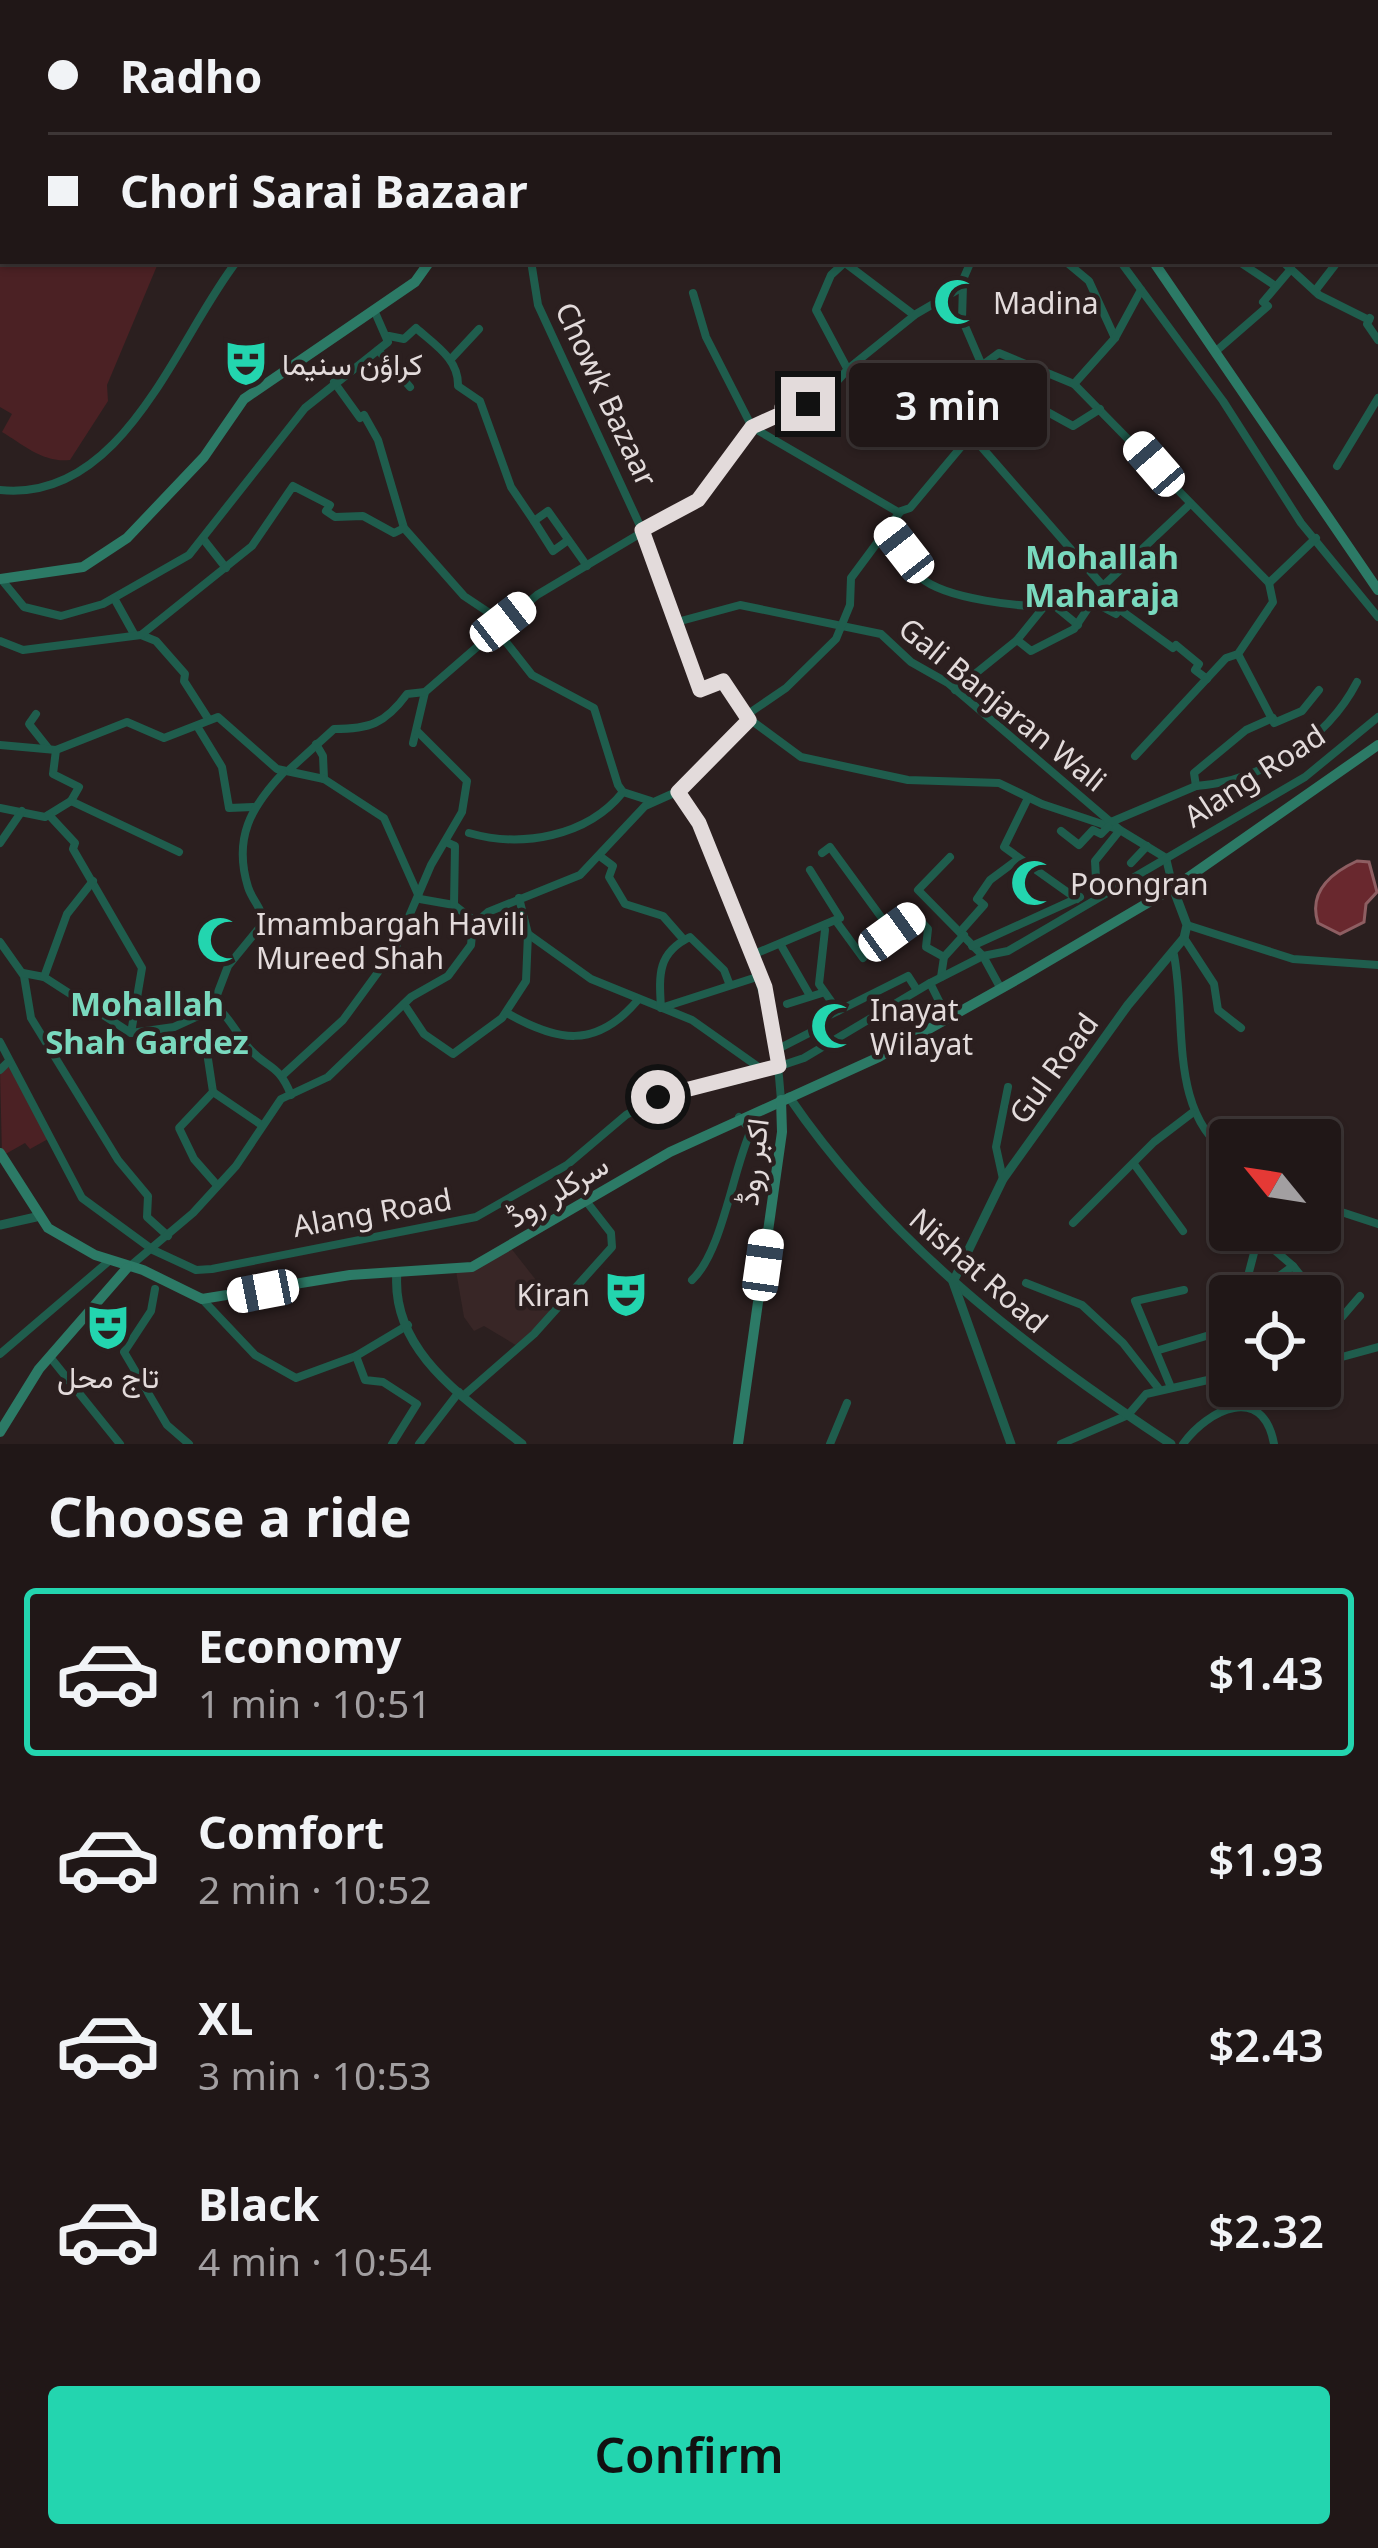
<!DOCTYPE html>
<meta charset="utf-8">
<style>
body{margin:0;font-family:"Noto Sans",Vazirmatn,sans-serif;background:#2d2424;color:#f1f3f6;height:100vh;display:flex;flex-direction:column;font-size:45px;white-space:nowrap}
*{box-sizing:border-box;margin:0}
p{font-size:39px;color:#a29fa1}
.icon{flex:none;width:66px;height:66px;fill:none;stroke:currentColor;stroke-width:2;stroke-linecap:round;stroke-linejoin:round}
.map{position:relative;height:1444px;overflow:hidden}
.drawer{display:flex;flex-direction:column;background:#201717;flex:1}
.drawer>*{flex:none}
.hud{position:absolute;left:0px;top:0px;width:1380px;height:264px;box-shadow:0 3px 9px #0004,0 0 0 3px #3d3636;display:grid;align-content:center;height:264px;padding:0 48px;background:#201717}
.needle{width:78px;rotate:300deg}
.controls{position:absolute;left:1209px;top:1119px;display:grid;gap:24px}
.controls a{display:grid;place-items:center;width:132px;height:132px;border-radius:12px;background:#201717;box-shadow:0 3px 9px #0004,0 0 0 3px #3d3636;font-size:60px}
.end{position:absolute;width:54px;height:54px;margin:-27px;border:15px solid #e3dbdb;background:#111;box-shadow:0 0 0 6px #111}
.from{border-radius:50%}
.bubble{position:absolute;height:84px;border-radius:12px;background:#201717;box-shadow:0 3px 9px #0004,0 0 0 3px #3d3636;font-size:39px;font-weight:600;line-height:84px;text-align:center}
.car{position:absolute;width:36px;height:72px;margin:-36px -18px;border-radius:15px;box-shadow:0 0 9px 3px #0007;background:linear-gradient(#fff 24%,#345 0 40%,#fff 0 76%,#345 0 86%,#fff 0)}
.hud b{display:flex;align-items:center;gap:42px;height:114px;font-size:45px}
.hud b+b{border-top:3px solid #3d3636}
.hud i{width:30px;height:30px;background:#f1f3f6}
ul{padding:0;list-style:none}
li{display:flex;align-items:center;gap:36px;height:168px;margin:0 24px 18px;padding:0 24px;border:6px solid transparent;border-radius:12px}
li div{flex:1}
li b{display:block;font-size:45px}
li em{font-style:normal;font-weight:600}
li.on{border-color:#23d5af}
li>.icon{width:108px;height:108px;stroke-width:1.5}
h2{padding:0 48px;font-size:54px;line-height:144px}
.primary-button{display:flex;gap:24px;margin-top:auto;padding:24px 48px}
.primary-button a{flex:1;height:138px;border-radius:12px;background:#23d5af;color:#111;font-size:48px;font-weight:600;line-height:138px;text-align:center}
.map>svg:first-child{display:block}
.built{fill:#382626}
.green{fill:#4b2124}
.water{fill:#69282e;stroke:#8e5e62;stroke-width:3}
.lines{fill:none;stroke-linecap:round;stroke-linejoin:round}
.minor{stroke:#1f5d4d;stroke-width:8}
.tertiary{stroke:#1f5d4d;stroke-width:9}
.secondary{stroke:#2c7a66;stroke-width:10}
.route{stroke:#e3dbdb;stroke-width:15}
.labels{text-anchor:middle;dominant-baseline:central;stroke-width:9;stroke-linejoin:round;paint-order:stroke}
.poi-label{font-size:30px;fill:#e3dbdb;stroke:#2b1f1f;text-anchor:start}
.street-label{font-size:30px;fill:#e3dbdb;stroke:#2b1f1f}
.neighbourhood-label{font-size:33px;font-weight:bold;fill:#7ad9be;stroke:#2b1f1f}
</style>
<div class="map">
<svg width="1378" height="1444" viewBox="0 0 1378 1444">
<rect width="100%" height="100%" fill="#2b1f1f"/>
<path class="built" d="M510,1247L558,1308L519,1347L484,1326L474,1331L464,1317L456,1271Z"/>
<g class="green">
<path d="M0,256L3,261H159L107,385L108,401L70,460C43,463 24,445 2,432L12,414L0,407Z"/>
<path d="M9,1061L48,1139L30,1149L25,1143L2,1156L0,1070Z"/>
</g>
<path class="water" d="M1357,861L1369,862L1377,892L1366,904L1364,922L1340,934L1318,923C1308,892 1331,873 1357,861Z"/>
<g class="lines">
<g class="minor">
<path d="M489,0V3"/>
<path d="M583,0V3"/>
<path d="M667,0L669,3"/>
<path d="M852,0V3"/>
<path d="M1033,0V3"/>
<path d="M1289,0L1292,3"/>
<path d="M654,3L657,0"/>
<path d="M680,3L681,0"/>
<path d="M868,3L871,0"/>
<path d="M1377,7L1378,8"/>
<path d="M1377,199H1378"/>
<path d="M1377,212L1378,211"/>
<path d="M531,261L538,305L642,530L701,690L723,681L740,712L801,757L908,780L999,783L1042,804L1120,830L1166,858L1173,888"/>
<path d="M1065,261L1089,281L1115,338"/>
<path d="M1120,261L1223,401L1301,523L1378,617"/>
<path d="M1238,261L1274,285"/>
<path d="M1282,261L1319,295L1369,320"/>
<path d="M844,262L914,315"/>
<path d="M844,263L831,275L816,310L848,370"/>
<path d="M1315,291L1338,261"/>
<path d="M693,293L706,337L752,427L898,512L910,508L971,435L993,391L962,319L963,285"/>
<path d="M1370,318L1367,324L1378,340"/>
<path d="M389,336L404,339L416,328C435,345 459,359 458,386L480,401L511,487L534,521L548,511L587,566"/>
<path d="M378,350L410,387"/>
<path d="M1215,352L1268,306L1263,302L1291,269"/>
<path d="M451,359L479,329"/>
<path d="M984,364L999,353L1074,384L1269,583L1316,538"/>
<path d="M334,382L360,418L364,415L378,440L404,528L464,596L503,622"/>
<path d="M993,382L1073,426L1100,409"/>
<path d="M1074,384L1115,338L1141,290"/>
<path d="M971,435L1103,586"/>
<path d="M1337,466L1378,398"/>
<path d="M0,490C124,503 176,339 237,261"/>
<path d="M534,521L553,551L567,541"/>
<path d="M888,531C899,545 908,566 920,577C946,600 1023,607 1056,607L1078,625"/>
<path d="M204,540L226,568"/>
<path d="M1,579L24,607L61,616L103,604L189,555L305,408L388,342L374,310"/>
<path d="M114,598L134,634"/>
<path d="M1095,603L1116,614L1119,609L1173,648L1176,645L1199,664L1195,670L1207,679"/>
<path d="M677,622L740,605L881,634L911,662L948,683L1120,830L1095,861L1096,878"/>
<path d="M495,628L532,675L594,708L618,785L623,792L651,801"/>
<path d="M141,635L156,641L185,674L184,681L209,720"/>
<path d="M1017,640L1043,608"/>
<path d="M0,641L23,650L141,635L252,546L293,486L330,505L326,511L335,517L363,516L394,533L404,528"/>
<path d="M1238,654L1274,723L1302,711L1319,690"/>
<path d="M955,690L1017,640L1031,651L1074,629L1103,586L1189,505"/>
<path d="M36,714L29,724L48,748"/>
<path d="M745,716L786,688L836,639L850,605L851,578L900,512"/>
<path d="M197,726L222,767L229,808L253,807"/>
<path d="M413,743L425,692"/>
<path d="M316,744L323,756L324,779"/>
<path d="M0,745L56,750L127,722L164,738L218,717L277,769L324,779L384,818L420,899L454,905L477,923"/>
<path d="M56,750L53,774L79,787L71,801"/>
<path d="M1135,756L1226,658L1238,654L1273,602L1269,583"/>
<path d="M290,769L334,729C369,729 385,724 407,694L425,692L537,595L698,499L752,427L783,413L782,407L820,400L849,368L916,314L959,289L971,261"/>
<path d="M1196,786L1194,773L1246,730L1273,718"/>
<path d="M678,792C699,823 707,852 721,885C755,966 775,1010 781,1100"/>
<path d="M1028,798L1004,847L1077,899"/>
<path d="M0,808L45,817L71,801L179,852"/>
<path d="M49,815L75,843L73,849L142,968L131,1033"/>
<path d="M1111,822L1196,786C1260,781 1326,742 1357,682"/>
<path d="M1061,831L1079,845L1093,830L1101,834L1108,827"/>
<path d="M469,833C521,848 587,837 623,792"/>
<path d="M446,842L455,846L454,905"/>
<path d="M0,843L22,811"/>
<path d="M822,853L830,847L892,932L915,915L928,929L926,947L944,957"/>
<path d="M601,857L613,866L609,877L625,904L663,916L684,940"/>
<path d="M950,857L918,890L983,956L1001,989"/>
<path d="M1131,863L1147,846"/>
<path d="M836,921L863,958"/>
<path d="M1187,925L1293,959L1378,965"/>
<path d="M825,930L819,984L838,1011"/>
<path d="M961,931L984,905L977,899L990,880L1017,860"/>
<path d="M528,934L591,979L692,1020L764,1071"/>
<path d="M1184,938L1214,984L1218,1010L1241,1028"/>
<path d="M0,942L24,976L31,1018L118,1160L148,1196L147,1217L168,1236"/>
<path d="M972,946L1080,897"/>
<path d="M782,947L809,994"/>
<path d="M752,955L840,918L810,870"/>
<path d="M1174,955C1187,1023 1168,1112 1230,1155"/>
<path d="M23,973L44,977L131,1033L174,1027L198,1016L215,1000L228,966L264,922C262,908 252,900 248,887C233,838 251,807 283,773"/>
<path d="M44,977L67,914L93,881"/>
<path d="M941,977L944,957L964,935"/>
<path d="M729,983L724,970L690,937C657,953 659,975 661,1008L760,976"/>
<path d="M930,983L948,1019"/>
<path d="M212,1004C228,1014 236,1033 248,1047C266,1069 278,1062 291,1095"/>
<path d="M404,1004L424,1034L453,1054L502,1018L526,981L528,934L519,898"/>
<path d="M787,1004L822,993"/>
<path d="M507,1013C556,1041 595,1050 637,1001"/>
<path d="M817,1029L828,1016L908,976L917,990"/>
<path d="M0,1042L82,1198L153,1250L196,1270L212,1269L476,1217L567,1165L626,1115L658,1097L741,1079L804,1058L930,983L983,956L1008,951L1305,777L1378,717"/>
<path d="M778,1049L817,1029L829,1042"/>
<path d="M208,1059L213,1092L179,1128L194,1159L216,1184"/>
<path d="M0,1070L9,1061"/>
<path d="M284,1074L343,1020L395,949L431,865L462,812L467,781L418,732"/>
<path d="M213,1092L260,1124"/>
<path d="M1134,1164L1183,1231"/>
<path d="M1003,1179L996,1147L1008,1087"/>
<path d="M1320,1205L1378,1224"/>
<path d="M1073,1223L1154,1142L1192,1113"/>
<path d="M1260,1230L1249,1272L1252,1287L1262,1288"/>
<path d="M1258,1236L1293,1266"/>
<path d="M129,1267L193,1213L236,1166L281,1099L328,1077L411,997L448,976L471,945L473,925L488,912L580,875L645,806L683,789L749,720"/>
<path d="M692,1280C722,1252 732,1173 751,1130L739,1117"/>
<path d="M1026,1283L1082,1305L1123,1343L1159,1389"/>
<path d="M155,1289L151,1311L124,1352L167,1425L189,1444"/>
<path d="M1252,1296L1293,1266L1320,1300"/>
<path d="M1323,1298L1342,1317L1360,1296"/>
<path d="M202,1299L255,1355L296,1378L356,1356L408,1325"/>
<path d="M1159,1350L1230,1329"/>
<path d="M0,1354L109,1261"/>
<path d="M356,1356L365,1380L383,1382L417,1404L392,1444"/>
<path d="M50,1357L120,1444"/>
<path d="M1320,1363L1378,1347"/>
<path d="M1170,1385L1135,1301L1184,1290"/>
<path d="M463,1396L534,1334L612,1247L611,1233L586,1201"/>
<path d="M419,1444L459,1392"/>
<path d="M830,1444L847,1403"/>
<path d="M1061,1444L1128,1415L1146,1394L1230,1375"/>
<path d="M1183,1444C1208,1409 1263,1383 1274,1444"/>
</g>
<g class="tertiary">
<path d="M1122,3L1126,0"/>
<path d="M789,1097C889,1243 1024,1347 1171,1444"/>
<path d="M0,1225L36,1217"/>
<path d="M397,1272C390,1353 468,1400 522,1444"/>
<path d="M1011,1444L953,1282L1003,1179L1128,1005L1184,938L1187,925L1173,888"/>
</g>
<g class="secondary">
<path d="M437,0L438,3"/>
<path d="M1069,0L1070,3"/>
<path d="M1153,261L1378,590"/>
<path d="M0,579L83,567L127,538L204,457L244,399L415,282L430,261"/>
<path d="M0,1153L48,1228L95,1255L143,1270L202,1299L350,1275L472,1267L670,1152L879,1057L1025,975L1173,888L1378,745"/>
<path d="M0,1432L39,1369L127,1268"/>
<path d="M738,1444L782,1132L781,1100"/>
</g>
</g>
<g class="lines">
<path class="route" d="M658,1097L779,1066L765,987L699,823L678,792L749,720L723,681L700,690L642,530L698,500L752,427L783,413L782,407L808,404"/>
</g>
<defs>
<symbol id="mosque-bare" viewBox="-9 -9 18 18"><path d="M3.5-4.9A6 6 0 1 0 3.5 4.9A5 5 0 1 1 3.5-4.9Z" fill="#23d5af" stroke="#2b1f1f" stroke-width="2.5" paint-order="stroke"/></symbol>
<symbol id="theatre-bare" viewBox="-9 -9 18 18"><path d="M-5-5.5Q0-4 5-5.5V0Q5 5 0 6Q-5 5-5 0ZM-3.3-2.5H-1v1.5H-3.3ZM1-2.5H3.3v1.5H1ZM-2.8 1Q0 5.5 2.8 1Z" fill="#23d5af" stroke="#2b1f1f" stroke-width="2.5" paint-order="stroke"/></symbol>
</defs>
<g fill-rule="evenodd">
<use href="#mosque-bare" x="924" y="269" width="66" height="66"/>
<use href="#theatre-bare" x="213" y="330" width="66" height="66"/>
<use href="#mosque-bare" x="1001" y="850" width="66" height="66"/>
<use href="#mosque-bare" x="187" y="907" width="66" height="66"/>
<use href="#mosque-bare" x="801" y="993" width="66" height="66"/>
<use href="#theatre-bare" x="593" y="1261" width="66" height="66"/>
<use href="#theatre-bare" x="75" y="1294" width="66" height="66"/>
</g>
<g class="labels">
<g class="poi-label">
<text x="993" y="302">Madina</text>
<text x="282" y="363">کراؤن سنیما</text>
<text x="1070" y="883">Poongran</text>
<text x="256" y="923">Imambargah Havili<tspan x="256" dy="34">Mureed Shah</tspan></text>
<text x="870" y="1009">Inayat<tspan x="870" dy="34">Wilayat</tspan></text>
<text x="590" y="1294" text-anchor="end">Kiran</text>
<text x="108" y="1376" text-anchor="middle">تاج محل</text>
</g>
<g class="street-label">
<text transform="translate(607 394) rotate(65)">Chowk Bazaar</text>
<text transform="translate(1003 704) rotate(39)">Gali Banjaran Wali</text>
<text transform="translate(1254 775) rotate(-33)">Alang Road</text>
<text transform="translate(1053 1068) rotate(-54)">Gul Road</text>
<text transform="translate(752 1162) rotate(-83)">اکبر روڈ</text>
<text transform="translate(557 1190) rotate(-31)">سرکلر روڈ</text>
<text transform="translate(372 1212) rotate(-10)">Alang Road</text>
<text transform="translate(979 1270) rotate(41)">Nishat Road</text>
</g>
<g class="neighbourhood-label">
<text x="1102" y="556">Mohallah<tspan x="1102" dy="38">Maharaja</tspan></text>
<text x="147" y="1003">Mohallah<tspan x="147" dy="38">Shah Gardez</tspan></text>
</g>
</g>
</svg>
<div class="controls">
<a><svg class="needle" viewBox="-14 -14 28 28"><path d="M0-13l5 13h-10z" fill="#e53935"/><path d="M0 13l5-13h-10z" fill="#a29fa1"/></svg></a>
<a><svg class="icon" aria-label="locate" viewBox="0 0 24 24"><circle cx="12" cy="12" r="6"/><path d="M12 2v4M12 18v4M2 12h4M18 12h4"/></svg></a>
</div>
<i class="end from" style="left:658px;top:1097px"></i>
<i class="end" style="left:808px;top:404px"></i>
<div class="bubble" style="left:849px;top:363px;width:198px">3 min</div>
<i class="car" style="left:1154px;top:464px;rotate:319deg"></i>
<i class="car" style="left:904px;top:550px;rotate:322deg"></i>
<i class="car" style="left:503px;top:622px;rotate:52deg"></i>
<i class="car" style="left:892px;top:932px;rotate:54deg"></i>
<i class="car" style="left:763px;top:1265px;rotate:8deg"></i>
<i class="car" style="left:263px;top:1291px;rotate:259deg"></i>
<div class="hud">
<b><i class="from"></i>Radho</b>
<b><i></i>Chori Sarai Bazaar</b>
</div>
</div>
<section class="drawer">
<h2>Choose a ride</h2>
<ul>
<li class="on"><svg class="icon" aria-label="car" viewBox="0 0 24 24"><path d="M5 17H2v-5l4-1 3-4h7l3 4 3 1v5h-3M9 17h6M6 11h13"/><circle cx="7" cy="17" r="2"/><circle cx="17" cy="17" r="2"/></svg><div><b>Economy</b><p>1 min · 10:51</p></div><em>$1.43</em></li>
<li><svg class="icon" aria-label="car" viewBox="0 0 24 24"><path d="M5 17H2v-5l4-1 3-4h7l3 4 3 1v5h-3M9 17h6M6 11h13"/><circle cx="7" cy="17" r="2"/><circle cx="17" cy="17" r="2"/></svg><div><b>Comfort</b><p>2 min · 10:52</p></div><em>$1.93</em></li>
<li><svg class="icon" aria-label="car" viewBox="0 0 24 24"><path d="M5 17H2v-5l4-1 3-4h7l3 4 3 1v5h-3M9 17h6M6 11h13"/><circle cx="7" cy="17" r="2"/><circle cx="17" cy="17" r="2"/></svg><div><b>XL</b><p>3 min · 10:53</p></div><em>$2.43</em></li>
<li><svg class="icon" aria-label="car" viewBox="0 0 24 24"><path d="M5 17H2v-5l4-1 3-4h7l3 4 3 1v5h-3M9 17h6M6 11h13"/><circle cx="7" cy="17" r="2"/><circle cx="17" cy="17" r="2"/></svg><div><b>Black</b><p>4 min · 10:54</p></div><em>$2.32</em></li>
</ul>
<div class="primary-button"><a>Confirm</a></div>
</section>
